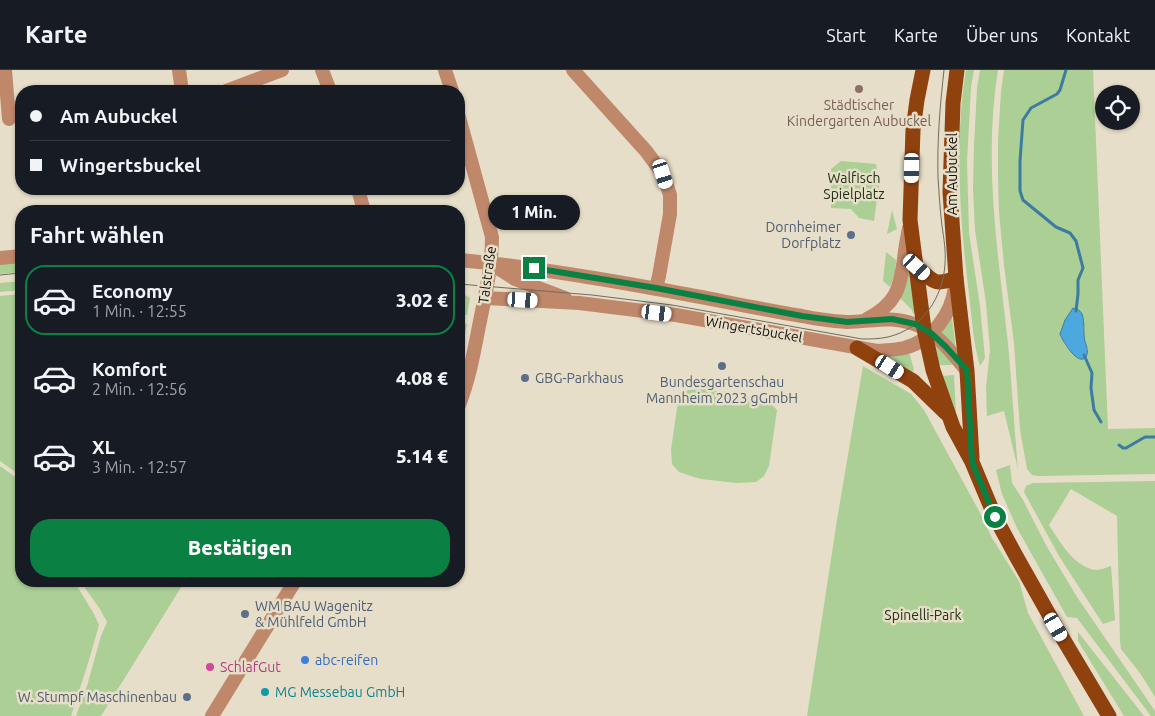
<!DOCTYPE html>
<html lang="de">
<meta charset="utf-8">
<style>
body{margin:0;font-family:Ubuntu,sans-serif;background:#20242c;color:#f1f3f6;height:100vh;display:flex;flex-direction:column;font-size:19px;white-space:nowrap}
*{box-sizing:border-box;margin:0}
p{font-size:16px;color:#9ea1a6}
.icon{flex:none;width:28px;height:28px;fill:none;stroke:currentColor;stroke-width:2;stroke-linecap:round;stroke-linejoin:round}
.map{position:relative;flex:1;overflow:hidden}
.sheet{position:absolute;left:15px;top:135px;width:450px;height:382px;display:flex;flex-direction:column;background:#171b24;border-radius:20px;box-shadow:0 1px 4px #0004}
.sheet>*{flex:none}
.guide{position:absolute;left:15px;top:15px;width:450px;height:110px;border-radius:20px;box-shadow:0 1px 4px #0004;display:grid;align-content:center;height:110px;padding:0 15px;background:#171b24}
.fabs{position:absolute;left:1095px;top:15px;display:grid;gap:10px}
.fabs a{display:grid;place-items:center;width:45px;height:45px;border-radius:50%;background:#171b24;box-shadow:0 1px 4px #0004;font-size:25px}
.end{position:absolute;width:22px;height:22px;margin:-11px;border:6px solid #0b8043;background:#fff;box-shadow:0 0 0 2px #fff}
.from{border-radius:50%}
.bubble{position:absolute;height:35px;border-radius:18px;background:#171b24;box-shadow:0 1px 4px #0004;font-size:16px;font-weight:800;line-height:35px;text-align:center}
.car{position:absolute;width:15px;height:30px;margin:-15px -8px;border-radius:6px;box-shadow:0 0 4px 1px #0007;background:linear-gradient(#fff 24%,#345 0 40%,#fff 0 76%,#345 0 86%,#fff 0)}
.guide b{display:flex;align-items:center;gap:18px;height:48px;font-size:19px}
.guide b+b{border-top:1px solid #363941}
.guide i{width:12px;height:12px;background:#f1f3f6}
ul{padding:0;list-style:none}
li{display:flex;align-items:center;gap:15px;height:70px;margin:0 10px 8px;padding:0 5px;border:2px solid transparent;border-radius:20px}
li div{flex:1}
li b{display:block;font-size:19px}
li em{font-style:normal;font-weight:800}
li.active{border-color:#0b8043}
li>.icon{width:45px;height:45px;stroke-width:1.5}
h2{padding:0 15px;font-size:22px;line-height:60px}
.action{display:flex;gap:10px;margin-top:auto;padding:10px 15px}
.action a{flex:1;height:58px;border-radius:20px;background:#0b8043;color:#fff;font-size:20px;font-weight:800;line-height:58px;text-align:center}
header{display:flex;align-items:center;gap:30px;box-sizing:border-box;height:70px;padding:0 25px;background:#171b24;border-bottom:1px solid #363941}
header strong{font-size:24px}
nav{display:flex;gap:28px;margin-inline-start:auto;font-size:18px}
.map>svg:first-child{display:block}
.green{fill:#abcf94;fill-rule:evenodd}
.water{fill:#4ea8e0;stroke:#3d7ba0}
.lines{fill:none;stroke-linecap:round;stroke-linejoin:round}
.stream{stroke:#3d7ba0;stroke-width:3}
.minor{stroke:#c0886b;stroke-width:14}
.major{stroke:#90420e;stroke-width:15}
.tram{stroke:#706b5d;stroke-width:1}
.route{stroke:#0b8043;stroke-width:6}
.education-dot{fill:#8d6e63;stroke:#e6dec8;stroke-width:2}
.service-dot{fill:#5c6f8a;stroke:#e6dec8;stroke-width:2}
.shop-dot{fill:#3f7fe0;stroke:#e6dec8;stroke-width:2}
.hotel-dot{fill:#d1479c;stroke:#e6dec8;stroke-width:2}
.culture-dot{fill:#0f9aa8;stroke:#e6dec8;stroke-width:2}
.labels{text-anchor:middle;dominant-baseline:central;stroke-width:5;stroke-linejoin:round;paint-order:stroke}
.education-label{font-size:14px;fill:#785e54;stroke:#e6dec8}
.street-label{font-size:14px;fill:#141109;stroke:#e6dec8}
.park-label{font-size:14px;fill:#203312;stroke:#e6dec8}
.service-label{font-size:14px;fill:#4e5e75;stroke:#e6dec8;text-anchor:end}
.shop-label{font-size:14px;fill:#366cbe;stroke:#e6dec8;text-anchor:start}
.hotel-label{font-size:14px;fill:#b23c85;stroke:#e6dec8;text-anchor:start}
.culture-label{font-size:14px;fill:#0d838f;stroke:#e6dec8;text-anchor:start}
</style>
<header>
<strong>Karte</strong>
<nav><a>Start</a><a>Karte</a><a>Über uns</a><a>Kontakt</a></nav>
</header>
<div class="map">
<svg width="1155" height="646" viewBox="0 0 1155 646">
<rect width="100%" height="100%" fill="#e6dec8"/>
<g class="green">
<path d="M966,0H974L971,17L967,92L969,163L980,236L985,288L980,296C973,273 972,248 969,224C960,151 954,74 966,0Z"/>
<path d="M980,0H998C983,91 998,183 1008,274C1012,315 1014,357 1018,399L1004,341L987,346L986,318L990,280L986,233L975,160L973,118L974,76L977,18Z"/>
<path d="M1004,0H1093L1108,359L1155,358V404L1038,406L1032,405L1027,399L1020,360L1014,273L1004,195L999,142L998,106V70L1001,22ZM1083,246L1085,272L1088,280L1066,277L1060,264Z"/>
<path d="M841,91L876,94L879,115L874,151L859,148L851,139L831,138V99Z"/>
<path d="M892,140L897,159L887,164Z"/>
<path d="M886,182L896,190L895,204L890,217L883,211Z"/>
<path d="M21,193V202L0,204V194Z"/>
<path d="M911,201L916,242L913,244L912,240L900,228L909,202Z"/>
<path d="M21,211V220L0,222V213Z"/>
<path d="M21,224V406L0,391V226Z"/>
<path d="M465,225L470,228L467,245L459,244V229L465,230Z"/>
<path d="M952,248L956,280L941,263Z"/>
<path d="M459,252L467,254L459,294Z"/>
<path d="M936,276L949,287L952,295H937L933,277Z"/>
<path d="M909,282L914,300L911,303L886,289V286Z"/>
<path d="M863,296L911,324L924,340L979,441L992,468L1019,511L1028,543L1084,646H807L837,450Z"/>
<path d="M954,305L956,344L941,306Z"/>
<path d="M705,319L753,328L769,332L777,340L769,396L764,406L756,412L736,413L701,409L691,406L679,402L672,394L671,380L677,338L681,326L688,320Z"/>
<path d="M1010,395L1012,413L1023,430L1047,477L1077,527L1155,641V646H1151L1077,548L1067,547L1017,458L1002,424L996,400Z"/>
<path d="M0,396L21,411V511H74L94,544L99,555L89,590L71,646H0Z"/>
<path d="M1155,411V627L1140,603L1121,579L1120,571L1117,446L1071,419L1049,455C1060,472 1074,497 1096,500C1101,500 1107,497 1111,496L1115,550L1103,554L1059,486L1024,422L1026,416L1033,413Z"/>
<path d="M80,511H185L101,646H76L87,616L101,566L107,552L100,539Z"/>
<path d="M1078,562L1144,646H1124L1078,571Z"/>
</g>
<path class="water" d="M1073,238C1077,239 1080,240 1082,244C1085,252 1083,263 1085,272C1086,274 1087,277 1087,279C1088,281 1087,285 1086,287C1078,297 1062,270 1060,264L1065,250Z"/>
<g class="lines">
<g class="stream">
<path d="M1066,0L1060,20L1057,24L1031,38L1023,50L1020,91V121L1023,130L1056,157L1070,163L1076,171L1083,198L1078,210V224L1076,241"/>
<path d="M1084,285L1092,303L1091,318L1094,340L1101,352"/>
<path d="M1119,375L1123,378H1126L1145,367H1155"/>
</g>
<g class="minor">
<path d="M5,0L9,49"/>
<path d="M179,0L182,21"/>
<path d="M322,0L330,21"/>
<path d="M445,0L452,21"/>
<path d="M573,0L646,81L663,104L670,125V144L659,206L656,218"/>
<path d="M226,21L282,0"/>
<path d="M459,47L492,167C492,197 485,226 479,256C474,282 469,310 459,335"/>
<path d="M358,119L364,141"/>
<path d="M0,188L21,186"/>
<path d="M459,190C525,196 591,207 657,219C705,227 753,238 802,246C816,249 832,251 847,252C871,252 890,245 914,254C937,262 952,283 967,301"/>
<path d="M493,195L515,209L565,228"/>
<path d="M485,228L579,233L676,245L877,281C886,280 895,280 904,278C932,271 952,244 955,216"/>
<path d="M867,249C896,234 900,219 904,189C905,179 907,168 909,158"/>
<path d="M212,646L295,511"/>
</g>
<g class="major">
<path d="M923,0L917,30L913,60L910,150L924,259L933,300L953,357L972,392L995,447L1016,486L1056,557L1109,646"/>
<path d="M957,0L953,33L950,122L956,208L967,301L972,388"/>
<path d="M917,197C934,212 934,216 956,208"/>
<path d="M857,278L913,311L946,343"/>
</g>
<g class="tram">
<path d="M0,205L21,203"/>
<path d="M459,214L592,225L672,235L862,269C870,269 879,269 888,267C922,259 943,228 945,194C946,182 944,169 942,156C940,140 939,123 938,107C937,71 940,36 944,0"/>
</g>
</g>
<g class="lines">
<path class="route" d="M534,198L656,218L802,246L847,252L892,249L915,254L924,259L931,263L946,277L967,300L972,392L995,447"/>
</g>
<circle class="education-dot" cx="859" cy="19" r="5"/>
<g class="service-dot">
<circle cx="851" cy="165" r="5"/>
<circle cx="722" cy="296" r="5"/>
<circle cx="525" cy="308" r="5"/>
<circle cx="245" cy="544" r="5"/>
<circle cx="187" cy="627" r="5"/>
</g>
<circle class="shop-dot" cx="305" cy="590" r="5"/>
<circle class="hotel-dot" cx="210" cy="597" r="5"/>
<circle class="culture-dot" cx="265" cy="622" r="5"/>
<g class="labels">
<g class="education-label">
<text x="859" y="35">Städtischer<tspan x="859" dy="16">Kindergarten Aubuckel</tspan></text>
</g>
<g class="street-label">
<text transform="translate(952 104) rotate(-90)">Am Aubuckel</text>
<text transform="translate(487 205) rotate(-82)">Talstraße</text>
<text transform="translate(754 259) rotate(10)">Wingertsbuckel</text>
</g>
<g class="park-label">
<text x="854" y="108">Walfisch<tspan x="854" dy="16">Spielplatz</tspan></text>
<text x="923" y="545">Spinelli-Park</text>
</g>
<g class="service-label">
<text x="841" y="157">Dornheimer<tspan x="841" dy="16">Dorfplatz</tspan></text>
<text x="535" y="308" text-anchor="start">GBG-Parkhaus</text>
<text x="722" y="312" text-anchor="middle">Bundesgartenschau<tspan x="722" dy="16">Mannheim 2023 gGmbH</tspan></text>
<text x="255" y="536" text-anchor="start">WM BAU Wagenitz<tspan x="255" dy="16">&amp; Mühlfeld GmbH</tspan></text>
<text x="177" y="627">W. Stumpf Maschinenbau</text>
</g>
<g class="shop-label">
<text x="315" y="590">abc-reifen</text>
</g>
<g class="hotel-label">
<text x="220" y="597">SchlafGut</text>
</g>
<g class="culture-label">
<text x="275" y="622">MG Messebau GmbH</text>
</g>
</g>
</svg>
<div class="fabs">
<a><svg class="icon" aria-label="locate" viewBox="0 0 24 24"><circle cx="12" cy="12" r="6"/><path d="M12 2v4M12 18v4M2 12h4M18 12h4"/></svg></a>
</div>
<i class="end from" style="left:995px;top:447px"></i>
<i class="end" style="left:534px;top:198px"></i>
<div class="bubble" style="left:488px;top:125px;width:92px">1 Min.</div>
<i class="car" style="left:912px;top:98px;rotate:181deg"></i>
<i class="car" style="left:663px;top:104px;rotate:162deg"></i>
<i class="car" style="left:917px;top:197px;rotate:132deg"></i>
<i class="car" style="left:523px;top:230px;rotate:93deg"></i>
<i class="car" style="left:657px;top:243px;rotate:97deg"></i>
<i class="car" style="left:890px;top:297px;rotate:122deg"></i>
<i class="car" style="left:1056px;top:557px;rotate:150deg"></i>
<div class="guide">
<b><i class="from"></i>Am Aubuckel</b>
<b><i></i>Wingertsbuckel</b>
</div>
<section class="sheet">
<h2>Fahrt wählen</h2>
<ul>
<li class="active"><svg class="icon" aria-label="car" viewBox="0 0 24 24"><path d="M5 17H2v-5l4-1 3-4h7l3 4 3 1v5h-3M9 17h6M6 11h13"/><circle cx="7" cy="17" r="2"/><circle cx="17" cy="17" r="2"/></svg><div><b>Economy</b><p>1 Min. · 12:55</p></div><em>3.02 €</em></li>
<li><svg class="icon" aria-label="car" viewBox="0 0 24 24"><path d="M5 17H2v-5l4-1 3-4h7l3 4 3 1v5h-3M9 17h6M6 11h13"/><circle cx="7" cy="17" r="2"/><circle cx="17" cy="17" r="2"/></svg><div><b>Komfort</b><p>2 Min. · 12:56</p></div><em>4.08 €</em></li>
<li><svg class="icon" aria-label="car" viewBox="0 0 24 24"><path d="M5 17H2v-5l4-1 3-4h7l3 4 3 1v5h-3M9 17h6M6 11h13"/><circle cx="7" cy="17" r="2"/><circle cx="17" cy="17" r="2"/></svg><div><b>XL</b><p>3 Min. · 12:57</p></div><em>5.14 €</em></li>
</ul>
<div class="action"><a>Bestätigen</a></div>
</section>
</div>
